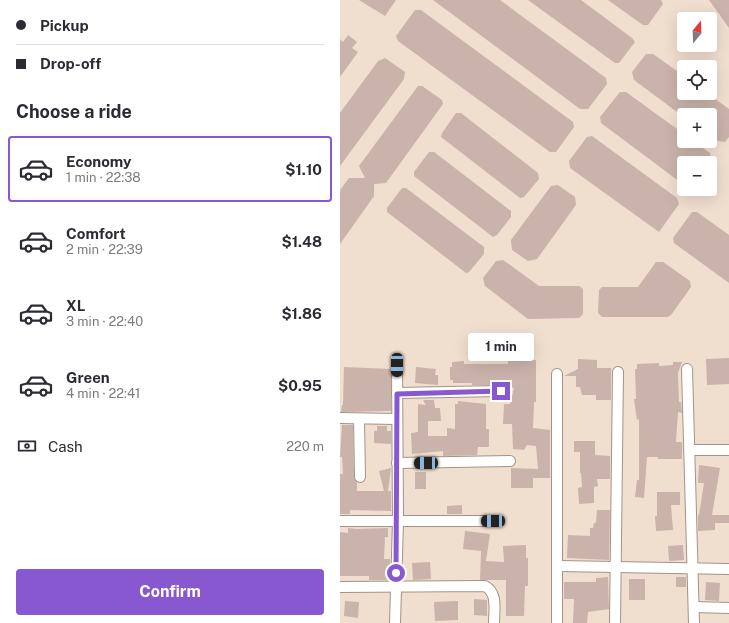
<!DOCTYPE html>
<meta charset="utf-8">
<style>
body{margin:0;font-family:"Public Sans",sans-serif;background:#f2f2f3;color:#2b2b33;height:100vh;display:flex;flex-direction:column;font-size:15px;white-space:nowrap}
*{box-sizing:border-box;margin:0}
p{font-size:13px;color:#7c7c81}
.icon{flex:none;width:22px;height:22px;fill:none;stroke:currentColor;stroke-width:2;stroke-linecap:round;stroke-linejoin:round}
.map{position:relative;flex:1;overflow:hidden}
.drawer{display:flex;flex-direction:column;background:#fff;width:340px}
.drawer>*{flex:none}
.top-card{display:grid;align-content:center;height:88px;padding:0 16px;background:#fff}
.needle{width:26px;rotate:19deg}
.tools{position:absolute;left:337px;top:12px;display:grid;gap:8px}
.tools a{display:grid;place-items:center;width:40px;height:40px;border-radius:4px;background:#fff;box-shadow:0 4px 16px #0002;font-size:20px}
.end{position:absolute;width:18px;height:18px;margin:-9px;border:5px solid #8858d1;background:#fff;box-shadow:0 0 0 2px #fff}
.from{border-radius:50%}
.bubble{position:absolute;height:28px;border-radius:4px;background:#fff;box-shadow:0 4px 16px #0002;font-size:13px;font-weight:700;line-height:28px;text-align:center}
.car{position:absolute;width:12px;height:24px;margin:-12px -6px;border-radius:5px;box-shadow:0 0 3px 1px #0007;background:linear-gradient(#222 24%,#8ab4d8 0 40%,#222 0 76%,#8ab4d8 0 86%,#222 0)}
.top-card b{display:flex;align-items:center;gap:14px;height:38px;font-size:15px}
.top-card b+b{border-top:1px solid #e1e1e2}
.top-card i{width:10px;height:10px;background:#2b2b33}
ul{padding:0;list-style:none}
li{display:flex;align-items:center;gap:12px;height:66px;margin:0 8px 6px;padding:0 8px;border:2px solid transparent;border-radius:4px}
li div{flex:1}
li b{display:block;font-size:15px}
li em{font-style:normal;font-weight:700}
li.selected{border-color:#8858d1}
li>.icon{width:36px;height:36px;stroke-width:1.5}
h2{padding:0 16px;font-size:18px;line-height:48px}
.pay{display:flex;align-items:center;gap:10px;height:44px;padding:0 16px;font-size:15px}
.pay p{margin-inline-start:auto}
.cta{display:flex;gap:8px;margin-top:auto;padding:8px 16px}
.cta a{flex:1;height:46px;border-radius:4px;background:#8858d1;color:#fff;font-size:16px;font-weight:700;line-height:46px;text-align:center}
main{display:flex;flex:1;min-height:0}
.map>svg:first-child{display:block}
.building{fill:#cab3ab}
.lines{fill:none;stroke-linecap:round;stroke-linejoin:round}
.minor-casing{stroke:#a49385;stroke-width:12}
.minor{stroke:#fff;stroke-width:10}
.route{stroke:#8858d1;stroke-width:5}
</style>
<main>
<section class="drawer">
<div class="top-card">
<b><i class="from"></i>Pickup</b>
<b><i></i>Drop-off</b>
</div>
<h2>Choose a ride</h2>
<ul>
<li class="selected"><svg class="icon" aria-label="car" viewBox="0 0 24 24"><path d="M5 17H2v-5l4-1 3-4h7l3 4 3 1v5h-3M9 17h6M6 11h13"/><circle cx="7" cy="17" r="2"/><circle cx="17" cy="17" r="2"/></svg><div><b>Economy</b><p>1 min · 22:38</p></div><em>$1.10</em></li>
<li><svg class="icon" aria-label="car" viewBox="0 0 24 24"><path d="M5 17H2v-5l4-1 3-4h7l3 4 3 1v5h-3M9 17h6M6 11h13"/><circle cx="7" cy="17" r="2"/><circle cx="17" cy="17" r="2"/></svg><div><b>Comfort</b><p>2 min · 22:39</p></div><em>$1.48</em></li>
<li><svg class="icon" aria-label="car" viewBox="0 0 24 24"><path d="M5 17H2v-5l4-1 3-4h7l3 4 3 1v5h-3M9 17h6M6 11h13"/><circle cx="7" cy="17" r="2"/><circle cx="17" cy="17" r="2"/></svg><div><b>XL</b><p>3 min · 22:40</p></div><em>$1.86</em></li>
<li><svg class="icon" aria-label="car" viewBox="0 0 24 24"><path d="M5 17H2v-5l4-1 3-4h7l3 4 3 1v5h-3M9 17h6M6 11h13"/><circle cx="7" cy="17" r="2"/><circle cx="17" cy="17" r="2"/></svg><div><b>Green</b><p>4 min · 22:41</p></div><em>$0.95</em></li>
</ul>
<div class="pay"><svg class="icon" aria-label="cash" viewBox="0 0 24 24"><path d="M3 7h18v10H3z"/><circle cx="12" cy="12" r="2"/></svg>Cash<p>220 m</p></div>
<div class="cta"><a>Confirm</a></div>
</section>
<div class="map">
<svg width="389" height="623" viewBox="0 0 389 623">
<rect width="100%" height="100%" fill="#f0decf"/>
<g class="building">
<path d="M19,0H56L45,16Z"/>
<path d="M93,0H160L266,78L267,84L248,109H240Z"/>
<path d="M188,0H241L292,38L295,42L279,63H275Z"/>
<path d="M268,0H321L323,4L308,25H303Z"/>
<path d="M369,0H389V28Z"/>
<path d="M75,10H81L233,122L234,127L216,152H210L58,41L56,36Z"/>
<path d="M8,35L17,42L12,48L18,52L0,77V39L3,42Z"/>
<path d="M306,54H313L344,76V93H367L389,109V137L385,142L378,141L370,136V115H341L294,80L292,72Z"/>
<path d="M45,58L65,72L64,79L0,166V113L38,61Z"/>
<path d="M78,86H82L102,100L103,104L46,183L34,184V196L0,244V190L9,178H25L19,166Z"/>
<path d="M280,92H286L344,134V141H353L370,153L371,160L369,163H344V185L261,123L260,117Z"/>
<path d="M116,113H121L198,173L199,179L184,197L180,198L101,137L102,133Z"/>
<path d="M252,136L337,198L339,204L319,232L230,168L229,161L247,137Z"/>
<path d="M89,152H94L171,211V217L157,235L153,237L74,176V172Z"/>
<path d="M218,185L235,197L236,205L197,259L188,261L172,250L171,240L211,186Z"/>
<path d="M62,188H66L144,247V254L129,272L126,273L47,212V208Z"/>
<path d="M352,212H357L389,235V283L334,243L333,238Z"/>
<path d="M163,260L199,286H239L243,289V314L239,318L188,319L145,286L143,278L156,261Z"/>
<path d="M316,262H323L350,281L351,287L331,315L327,317H262L258,313L259,290L262,287H298Z"/>
<path d="M389,358V384L367,385L366,359Z"/>
<path d="M238,359L257,360V368H271V400H256V395H242L240,387H236V376H224L238,369Z"/>
<path d="M196,360V402H194L193,428L210,430V478H193V488H171V468L198,469L196,446L187,445L184,450L173,449L172,424H163L164,404H170L174,388L155,383V385H132V383H113V380H110V367H112V362L124,361V364H168V361Z"/>
<path d="M333,362H342L338,373L339,402H341L342,413L338,412L336,442H342V459H318V457H307L304,498L295,497L297,480H299V419L297,420L294,399H296L295,369H297V364L319,363V366L333,365Z"/>
<path d="M4,367L51,369V411L1,412L2,405H3Z"/>
<path d="M76,367L96,369L95,375H98V385L75,383Z"/>
<path d="M83,400H94L95,408H100L101,421H88V436H107V428L115,429V404H118V401L146,404V429H149V447H138L137,455L103,456V451L72,454L71,433L78,432V404L86,405Z"/>
<path d="M2,425H13L14,477L17,483V491H44L39,471L51,468L48,491H51V511L10,510V514H0V474H3L2,457H0Z"/>
<path d="M37,426H47V431H51V444L34,443V431H37Z"/>
<path d="M234,441H255V455L270,456V479H257L258,486L254,487V503L239,504L238,488L242,487L241,473H240V452H234Z"/>
<path d="M359,465L380,468L372,515H389V523H375V530L358,531V515H359L364,483H358Z"/>
<rect x="75" y="472" width="11" height="17"/>
<path d="M317,492H340V505H331L333,530L316,531L315,516H317Z"/>
<path d="M122,505V514H107V506Z"/>
<path d="M257,510H270L269,560L227,558L228,535L250,536V528H253L254,523H256Z"/>
<path d="M8,528L17,529L48,528V537H45L44,559H50V580H29V576H0V532L8,533Z"/>
<path d="M125,531L150,534L146,561L164,562L163,546L186,545V558H188V586H185L184,616H166V580H140L141,551L123,549Z"/>
<path d="M343,545L344,560L329,561L328,546Z"/>
<path d="M90,562L91,579L73,580L72,563Z"/>
<path d="M268,577L269,609L248,612L247,623H233L234,599H224V582H256V578Z"/>
<rect x="336" y="577" width="10" height="10"/>
<rect x="289" y="579" width="16" height="21"/>
<path d="M366,582L380,583L379,601L365,600Z"/>
<path d="M134,599L147,600V616L134,615Z"/>
<path d="M5,601L19,602L18,618L4,616Z"/>
<path d="M118,601V620L95,621L94,602Z"/>
</g>
<g class="lines">
<defs>
<g id="minor">
<path d="M347,369L354,623"/>
<path d="M57,393L161,391"/>
<path d="M0,418L57,419"/>
<path d="M19,419L20,477"/>
<path d="M350,450H389"/>
<path d="M57,463L170,461"/>
<path d="M0,521H153"/>
<path d="M218,566L389,569"/>
<path d="M0,587L145,586C158,593 154,610 154,623"/>
<path d="M354,607L389,608"/>
<path d="M55,623L58,521L57,365"/>
<path d="M217,623V374"/>
<path d="M275,623L278,372"/>
</g>
</defs>
<use href="#minor" class="minor-casing"/>
<use href="#minor" class="minor"/>
</g>
<g class="lines">
<path class="route" d="M56,573L57,394L161,391"/>
</g>
</svg>
<div class="tools">
<a><svg class="needle" viewBox="-14 -14 28 28"><path d="M0-13l5 13h-10z" fill="#e53935"/><path d="M0 13l5-13h-10z" fill="#7c7c81"/></svg></a>
<a><svg class="icon" aria-label="locate" viewBox="0 0 24 24"><circle cx="12" cy="12" r="6"/><path d="M12 2v4M12 18v4M2 12h4M18 12h4"/></svg></a>
<a>+</a>
<a>−</a>
</div>
<i class="end from" style="left:56px;top:573px"></i>
<i class="end" style="left:161px;top:391px"></i>
<div class="bubble" style="left:128px;top:333px;width:66px">1 min</div>
<i class="car" style="left:57px;top:365px;rotate:180deg"></i>
<i class="car" style="left:86px;top:463px;rotate:269deg"></i>
<i class="car" style="left:153px;top:521px;rotate:270deg"></i>
</div>
</main>
